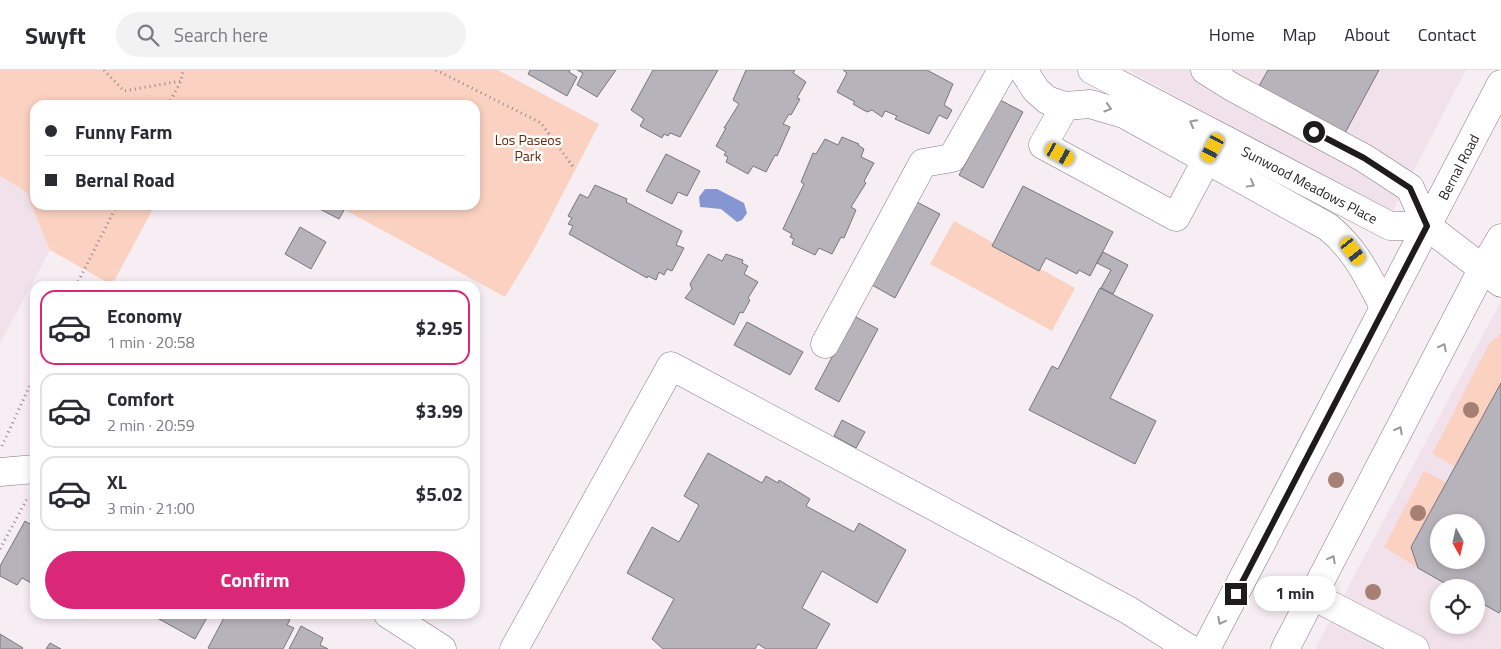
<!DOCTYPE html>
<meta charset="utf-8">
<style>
body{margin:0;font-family:"Titillium Web",sans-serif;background:#f2f2f3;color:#2b2b33;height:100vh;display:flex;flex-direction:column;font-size:19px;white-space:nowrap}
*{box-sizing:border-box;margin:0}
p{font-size:16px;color:#7c7c81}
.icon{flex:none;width:28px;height:28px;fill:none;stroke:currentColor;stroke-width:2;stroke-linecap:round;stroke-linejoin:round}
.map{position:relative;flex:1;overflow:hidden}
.panel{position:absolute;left:30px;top:211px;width:450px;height:338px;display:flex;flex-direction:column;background:#fff;border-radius:15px;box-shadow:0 2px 8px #0003}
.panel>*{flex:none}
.guide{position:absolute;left:30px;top:30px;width:450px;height:110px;border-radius:15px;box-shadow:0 2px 8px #0003;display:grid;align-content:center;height:110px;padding:0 15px;background:#fff}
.needle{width:32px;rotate:172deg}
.tools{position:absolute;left:1430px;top:444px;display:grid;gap:10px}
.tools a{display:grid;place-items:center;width:55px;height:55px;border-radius:50%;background:#fff;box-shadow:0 2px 8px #0003;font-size:25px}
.end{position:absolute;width:22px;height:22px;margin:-11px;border:6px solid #1e1b1d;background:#fff;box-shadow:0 0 0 2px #fff}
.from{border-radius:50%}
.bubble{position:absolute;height:35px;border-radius:18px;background:#fff;box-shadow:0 2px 8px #0003;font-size:16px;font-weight:700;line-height:35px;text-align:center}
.car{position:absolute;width:15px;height:30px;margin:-15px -8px;border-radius:6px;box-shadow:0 0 4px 1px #0007;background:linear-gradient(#f5c518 24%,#345 0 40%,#f5c518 0 76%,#345 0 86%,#f5c518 0)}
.guide b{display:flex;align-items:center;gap:18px;height:48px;font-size:19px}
.guide b+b{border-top:1px solid #e1e1e2}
.guide i{width:12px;height:12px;background:#2b2b33}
ul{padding:9px 0 0;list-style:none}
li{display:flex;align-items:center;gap:15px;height:75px;margin:0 10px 8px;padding:0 5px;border:2px solid #e1e1e2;border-radius:15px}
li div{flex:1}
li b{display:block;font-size:19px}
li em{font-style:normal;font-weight:700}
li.selected{border-color:#db2777}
li>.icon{width:45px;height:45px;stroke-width:1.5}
.primary-button{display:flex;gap:10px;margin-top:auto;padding:10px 15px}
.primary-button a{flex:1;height:58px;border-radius:30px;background:#db2777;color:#fff;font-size:20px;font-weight:700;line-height:58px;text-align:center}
header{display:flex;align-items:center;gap:30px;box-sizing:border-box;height:70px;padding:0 25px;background:#fff;border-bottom:1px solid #e1e1e2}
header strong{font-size:24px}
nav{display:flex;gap:28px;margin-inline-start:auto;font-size:18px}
.search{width:350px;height:45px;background:#f2f2f3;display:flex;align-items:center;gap:12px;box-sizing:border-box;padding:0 18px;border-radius:28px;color:#7c7c81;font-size:19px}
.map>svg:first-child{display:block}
.built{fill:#f1e1eb;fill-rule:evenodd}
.green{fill:#fbd2c1}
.water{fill:#8596d2}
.building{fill:#b6b3bb;stroke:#78757c;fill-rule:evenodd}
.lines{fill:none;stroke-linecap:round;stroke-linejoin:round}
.minor-casing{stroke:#837b80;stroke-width:29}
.major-casing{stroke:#837b80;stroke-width:29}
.path{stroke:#8e888c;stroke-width:3;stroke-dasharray:1 4;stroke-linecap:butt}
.minor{stroke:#fff;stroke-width:28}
.major{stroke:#fff;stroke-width:28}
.tree{fill:#a68173}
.oneway{stroke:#9a9899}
.route{stroke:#1e1b1d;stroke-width:6}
.labels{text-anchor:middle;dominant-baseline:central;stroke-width:5;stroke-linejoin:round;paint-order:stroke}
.park-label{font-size:14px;fill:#642709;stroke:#fefefe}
.street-label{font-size:14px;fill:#1e1b1d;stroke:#fefefe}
</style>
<header>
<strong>Swyft</strong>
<div class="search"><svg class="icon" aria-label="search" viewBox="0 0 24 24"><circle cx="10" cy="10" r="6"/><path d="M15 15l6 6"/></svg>Search here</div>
<nav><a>Home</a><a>Map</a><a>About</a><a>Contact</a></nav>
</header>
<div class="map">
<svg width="1501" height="579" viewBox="0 0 1501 579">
<rect width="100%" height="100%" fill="#f7eef4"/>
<g class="built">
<path d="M1128,0H1466L1391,144Z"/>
<path d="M0,106L26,122L50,180L0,273Z"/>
<path d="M1501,230V579H1315L1500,233ZM1439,452H1476V490H1439ZM1439,518H1476V555H1439Z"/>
</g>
<g class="green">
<path d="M0,0H498L599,54L533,181L505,227L336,135H475V35H35V135H155L112,215L50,180L26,122L0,106Z"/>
<path d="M954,151L1075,218L1052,261L930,194Z"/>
<path d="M1501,263V313L1456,397L1432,384L1489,274Z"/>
<path d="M1424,401L1447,413L1411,476L1418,498L1384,477Z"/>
</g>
<path class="water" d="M705,119H717L744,133L747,143L742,150L737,152L721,139L700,137L699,127Z"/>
<g class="building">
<path d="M530,0H570L569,2L577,7L567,26L528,4Z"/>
<path d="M577,0H616L597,27L577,15L583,3Z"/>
<path d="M653,0H718L680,67L670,63L668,66L664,64L662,68L640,56L644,49L631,40Z"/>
<path d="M746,0H795L793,3L806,12L797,28L800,29L791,45L789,44L783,54L790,57L777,86L775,85L766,102L753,96L748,104L726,92L728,87L724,85L726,82L716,76L726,58H724L739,34L733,30Z"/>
<path d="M843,0H927L953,14L944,35L952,40L947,49L939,45L929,64L895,49L897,46L888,42L885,41L882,47L872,40L867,42L853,34L855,32L837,22L847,3Z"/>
<path d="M1268,0H1379L1345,63L1259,16Z"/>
<path d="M1000,30L1023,42L983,118L959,105Z"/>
<path d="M842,67L859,74L858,75L864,79L861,87L874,93L864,111L866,113L851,137L856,140L844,168L841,167L832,184L819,178L815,185L792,174L794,169L790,167L792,164L783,159L804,114L801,112L813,83L816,84L825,69L838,75Z"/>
<path d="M666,84L700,101L687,126L678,122L672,134L646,121Z"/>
<path d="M595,115L627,129L626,132L682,161L676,175L684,178L672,201L667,199L664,205L659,202L656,210L648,206L647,208L569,164L573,156L568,154L572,148L568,146L580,124L588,128Z"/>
<path d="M1023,116L1113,162L1090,206L1079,200L1077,204L1046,188L1039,201L992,176Z"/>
<path d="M917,132L940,144L895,228L872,215Z"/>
<path d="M312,135H333L344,140L339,149Z"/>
<path d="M300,157L326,172L311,199L285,184Z"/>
<path d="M1103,182L1128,195L1113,224L1101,218L1111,200L1097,193Z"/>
<path d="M708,184L722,191L726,184L743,190L742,193L748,196L744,204L758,212L748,228L750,230L743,243L740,242L734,255L685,228L692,219L690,214Z"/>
<path d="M1100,218L1153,245L1110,328L1156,351L1135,394L1029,340L1052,296L1058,299Z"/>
<path d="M854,246L878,259L839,332L815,319Z"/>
<path d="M747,252L803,282L790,305L734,275Z"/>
<path d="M1501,313V540L1499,543L1476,530V518H1453L1418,498L1411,477ZM1439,452H1476V490H1439Z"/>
<path d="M842,350L865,362L856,378L834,366Z"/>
<path d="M708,383L762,413L766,406L778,413L779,410L810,429L806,436L854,462L859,453L906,480L877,533L822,501L802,538L830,554L816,579H766L758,574L755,579H663L652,569L674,529L627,503L652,457L679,472L699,435L684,426Z"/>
<path d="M25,451L35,457V515L22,508L17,515L0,506V496Z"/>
<path d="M150,544H209L195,569Z"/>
<path d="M226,544H279L290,550L287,555L294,558L283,579H210L208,578Z"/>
<path d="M301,556L323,568L320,575L328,579H289Z"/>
<path d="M0,564L23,578L22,579H0Z"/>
<path d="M50,573L61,579H46Z"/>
</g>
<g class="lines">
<defs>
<g id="minor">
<path d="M1023,0L1036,20L1047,30L1065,36L1090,34L1124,44L1328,157C1356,180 1367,205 1384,237"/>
<path id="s1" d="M1092,0L1390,156H1427"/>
<path d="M1205,0L1232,17L1364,88L1410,118L1427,156L1501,213"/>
<path d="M1065,36L1043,75L1176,147L1215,74"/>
<path d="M825,274L923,93L952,88L1002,0"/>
<path d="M0,402L35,399"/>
<path d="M1313,526L1415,579"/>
<path d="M388,544L442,579"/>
<path d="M514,579L671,296L1128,540L1190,579"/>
</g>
<g id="major">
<path id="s2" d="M1206,579L1501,14"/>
<path d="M1285,579L1482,200L1501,168"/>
</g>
</defs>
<use href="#minor" class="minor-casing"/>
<use href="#major" class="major-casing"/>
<g class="path">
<path d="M104,0L124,21L181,11"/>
<path d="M436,0L541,53L574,98"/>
<path d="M168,35L181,11L183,0"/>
<path d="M76,216L117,135"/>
<path d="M2,376L35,304"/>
<path d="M0,479L28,427"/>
</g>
<use href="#minor" class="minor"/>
<use href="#major" class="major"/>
</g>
<g class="tree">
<circle cx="1471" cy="340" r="8"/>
<circle cx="1336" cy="410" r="8"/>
<circle cx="1418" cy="443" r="8"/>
<circle cx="1373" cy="522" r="8"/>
</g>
<defs><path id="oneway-chevron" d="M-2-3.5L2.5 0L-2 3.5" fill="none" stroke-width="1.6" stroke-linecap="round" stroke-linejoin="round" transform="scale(1.25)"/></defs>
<g class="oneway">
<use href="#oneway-chevron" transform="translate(1108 38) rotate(17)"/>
<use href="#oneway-chevron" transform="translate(1193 53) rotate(-152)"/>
<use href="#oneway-chevron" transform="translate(1251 114) rotate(29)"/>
<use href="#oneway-chevron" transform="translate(1443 277) rotate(-63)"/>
<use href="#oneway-chevron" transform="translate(1399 360) rotate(-62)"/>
<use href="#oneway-chevron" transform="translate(1332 489) rotate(-62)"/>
<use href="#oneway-chevron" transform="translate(1221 551) rotate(118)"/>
</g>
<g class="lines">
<path class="route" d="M1236,524L1427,156L1410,118L1364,88L1314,62"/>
</g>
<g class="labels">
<g class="park-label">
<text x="528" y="69">Los Paseos<tspan x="528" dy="16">Park</tspan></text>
</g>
<g class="street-label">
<text stroke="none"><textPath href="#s2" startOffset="544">Bernal Road</textPath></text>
<text stroke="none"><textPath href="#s1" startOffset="246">Sunwood Meadows Place</textPath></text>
</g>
</g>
</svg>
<div class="tools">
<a><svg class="needle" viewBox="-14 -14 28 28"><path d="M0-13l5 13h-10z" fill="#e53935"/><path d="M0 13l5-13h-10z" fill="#7c7c81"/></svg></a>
<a><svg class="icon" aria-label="locate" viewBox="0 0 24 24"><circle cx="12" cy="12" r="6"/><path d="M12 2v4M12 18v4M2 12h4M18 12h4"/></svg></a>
</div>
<i class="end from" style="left:1314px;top:62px"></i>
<i class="end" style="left:1236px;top:524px"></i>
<div class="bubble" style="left:1254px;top:506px;width:82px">1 min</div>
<i class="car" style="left:1213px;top:78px;rotate:208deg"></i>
<i class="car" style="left:1060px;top:84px;rotate:119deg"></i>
<i class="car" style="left:1353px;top:181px;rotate:143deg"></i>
<div class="guide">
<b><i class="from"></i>Funny Farm</b>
<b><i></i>Bernal Road</b>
</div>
<section class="panel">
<ul>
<li class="selected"><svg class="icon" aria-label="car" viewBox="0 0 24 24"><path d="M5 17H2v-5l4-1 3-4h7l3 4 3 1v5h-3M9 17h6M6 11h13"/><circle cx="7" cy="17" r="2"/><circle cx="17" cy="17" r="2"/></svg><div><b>Economy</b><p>1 min · 20:58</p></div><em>$2.95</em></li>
<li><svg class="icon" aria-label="car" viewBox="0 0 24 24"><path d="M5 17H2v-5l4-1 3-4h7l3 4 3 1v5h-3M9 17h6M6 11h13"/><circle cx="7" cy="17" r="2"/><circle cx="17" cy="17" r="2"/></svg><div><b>Comfort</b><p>2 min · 20:59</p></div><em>$3.99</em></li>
<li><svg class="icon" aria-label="car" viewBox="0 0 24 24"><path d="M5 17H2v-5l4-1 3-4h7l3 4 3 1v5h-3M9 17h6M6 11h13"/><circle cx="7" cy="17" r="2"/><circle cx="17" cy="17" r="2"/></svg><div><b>XL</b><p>3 min · 21:00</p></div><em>$5.02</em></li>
</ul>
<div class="primary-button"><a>Confirm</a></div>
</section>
</div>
